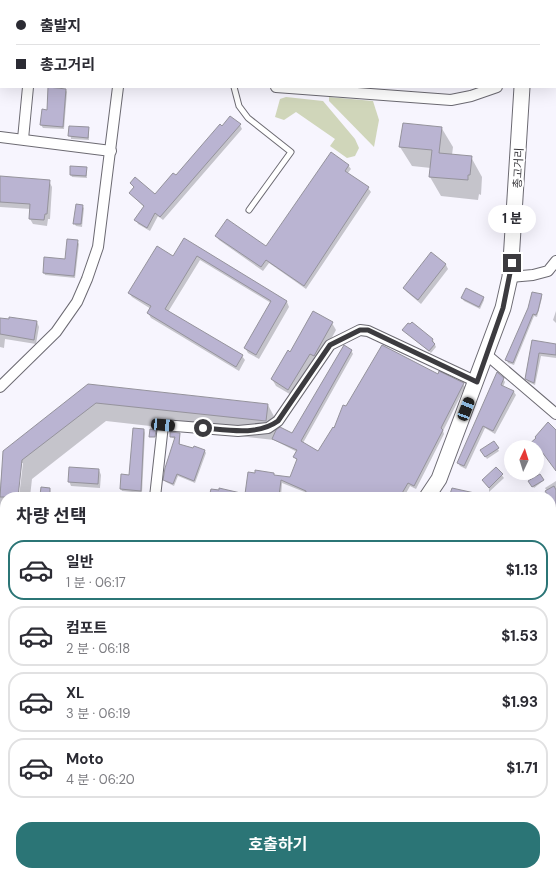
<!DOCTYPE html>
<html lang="ko">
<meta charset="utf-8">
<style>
body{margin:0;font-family:"DM Sans","Noto Sans KR",sans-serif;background:#f2f2f3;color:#2b2b33;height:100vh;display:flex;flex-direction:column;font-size:15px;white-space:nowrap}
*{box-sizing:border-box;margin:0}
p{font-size:13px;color:#7c7c81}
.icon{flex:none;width:22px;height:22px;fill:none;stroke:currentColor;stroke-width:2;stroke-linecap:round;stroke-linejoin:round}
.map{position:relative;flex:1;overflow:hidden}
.side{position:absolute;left:0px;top:492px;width:556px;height:384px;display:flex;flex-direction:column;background:#fff;border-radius:16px 16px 0 0;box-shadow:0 4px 16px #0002}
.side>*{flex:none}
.guide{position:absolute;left:0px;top:0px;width:556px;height:88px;box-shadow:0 4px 16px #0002;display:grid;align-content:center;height:88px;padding:0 16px;background:#fff}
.needle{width:26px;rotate:4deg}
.fabs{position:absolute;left:504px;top:440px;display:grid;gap:8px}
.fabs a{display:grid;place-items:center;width:40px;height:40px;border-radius:50%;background:#fff;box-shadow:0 4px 16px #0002;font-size:20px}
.end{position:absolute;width:18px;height:18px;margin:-9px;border:5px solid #3c3b3f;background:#fff;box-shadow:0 0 0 2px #fff}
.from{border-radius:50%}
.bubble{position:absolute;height:28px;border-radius:14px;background:#fff;box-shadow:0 4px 16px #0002;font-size:13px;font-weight:700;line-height:28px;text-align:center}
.car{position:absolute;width:12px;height:24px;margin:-12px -6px;border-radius:5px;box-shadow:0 0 3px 1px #0007;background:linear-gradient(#222 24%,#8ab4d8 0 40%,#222 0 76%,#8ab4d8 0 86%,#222 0)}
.guide b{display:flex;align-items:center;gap:14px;height:38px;font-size:15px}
.guide b+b{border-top:1px solid #e1e1e2}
.guide i{width:10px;height:10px;background:#2b2b33}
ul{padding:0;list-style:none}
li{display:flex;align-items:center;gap:12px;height:60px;margin:0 8px 6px;padding:0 8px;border:2px solid #e1e1e2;border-radius:16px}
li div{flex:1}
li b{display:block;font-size:15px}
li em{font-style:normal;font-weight:700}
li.active{border-color:#2b7576}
li>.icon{width:36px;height:36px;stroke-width:1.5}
h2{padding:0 16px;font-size:18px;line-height:48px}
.cta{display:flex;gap:8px;margin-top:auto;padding:8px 16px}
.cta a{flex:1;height:46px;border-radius:16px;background:#2b7576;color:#fff;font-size:16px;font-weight:700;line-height:46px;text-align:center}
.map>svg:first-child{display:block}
.green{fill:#d0d6ba}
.shadow{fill:#0003}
.building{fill:#bab4d2;stroke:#95939c}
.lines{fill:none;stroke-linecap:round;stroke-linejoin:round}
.lane-casing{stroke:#6c6a72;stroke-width:7}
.street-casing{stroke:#6c6a72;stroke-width:12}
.secondary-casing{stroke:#6c6a72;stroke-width:17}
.lane{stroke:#fff;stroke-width:5}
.street{stroke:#fff;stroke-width:10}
.secondary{stroke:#fff;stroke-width:15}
.route{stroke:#3c3b3f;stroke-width:5}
.labels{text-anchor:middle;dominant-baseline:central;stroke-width:4;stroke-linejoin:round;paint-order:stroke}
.street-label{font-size:11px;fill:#3c3b3f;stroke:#fff}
</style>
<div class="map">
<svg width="556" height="876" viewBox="0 0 556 876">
<rect width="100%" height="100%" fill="#f7f5fe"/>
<g class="green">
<path d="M286,97L323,101L355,139L359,148L355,156L347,158L330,146L335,139L296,112L284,120L275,117L280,99Z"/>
<path d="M329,97L373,101L379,120L374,147L329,101Z"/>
</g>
<g class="shadow">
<path d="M61,0H88L60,1Z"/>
<path d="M439,0H469L470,1H439Z"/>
<path d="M66,90L67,92L64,129L43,128L41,125L43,110L48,111Z"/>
<path d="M240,125L242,129L163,220L158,216L150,231L138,224L136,220L144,207L130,193L134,188L131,183L155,195L176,176L222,127Z"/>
<path d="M70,127L89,128V140L71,139Z"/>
<path d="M441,127L453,147L452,155L471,157L482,177L481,195L479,194L478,200L441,196L430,177L431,168L412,166L400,147Z"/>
<path d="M348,165L351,169L347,174L368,188L371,192L306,289L269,263L263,271L219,240L216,236L266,247Z"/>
<path d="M86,168L87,178L72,177L71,175Z"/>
<path d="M0,177L49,181L52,187L50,219H48L47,226L33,224L30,219L31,209L0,207Z"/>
<path d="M82,206L84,208L82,227L76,226L74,223Z"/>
<path d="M184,240L287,302L289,307L259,359L248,353L245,348L271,303L200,260L168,312L242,356L245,360L239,371L151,318L148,313L151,309L132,297L129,293L174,257Z"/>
<path d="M77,241L79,244L75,278L45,275L44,272L66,260Z"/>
<path d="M431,253L446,265L448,269L421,304L407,292L404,288Z"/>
<path d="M541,295L542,298L537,317L534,316L514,365L508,363L507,360Z"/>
<path d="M483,297L484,300L480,309L464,301L462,298Z"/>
<path d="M556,311V323L553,320Z"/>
<path d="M0,319L37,322L39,327L36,344L5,339L4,348L0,347Z"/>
<path d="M332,323L336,330L318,363L293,396L276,386L272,379L291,353Z"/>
<path d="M404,330L433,340L436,347L431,353Z"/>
<path d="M533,341L556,345V358L541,356L535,385L528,382L526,379Z"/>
<path d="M344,346L351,350L353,354L303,443L319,452L346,408L438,375L463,384L465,387L443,431L444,434L416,489L410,486L404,497H306L307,493L282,483L281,497H226L230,492L247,495L246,493L273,474L275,476L291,478L298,461L294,457L297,452L274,440L106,421L32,479L30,497H19L23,463H21L17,497H5V562L0,554V487L4,451L89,385L268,405L278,424L277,431L293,434Z"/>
<path d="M503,379L505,382L503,387L514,392L516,395L495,434L485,428L466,469L460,466L458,463Z"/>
<path d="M548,424L556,431V470L544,454L537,461V447H533L531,444Z"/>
<path d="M144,430L145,433L142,493L122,491L121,489L130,476Z"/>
<path d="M180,434V445L194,449L195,447L205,451L206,453L195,483L178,476L174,486L166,482L164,480L175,439L171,437Z"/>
<path d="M494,443L499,451L487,459L482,451Z"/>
<path d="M496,468L504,478L489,492V475Z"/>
<path d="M99,470L101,475L100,488L71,486L69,481Z"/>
<path d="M539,475L543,481L534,488L530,482Z"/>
<path d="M556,481V503L555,504L545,488Z"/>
<path d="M447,492L451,493L476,497H446Z"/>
<path d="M551,521L556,526V532L551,537Z"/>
<path d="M5,571V638L2,636L0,638V595L4,590L0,586V577Z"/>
<path d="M0,660L5,661V674L0,673Z"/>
<path d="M0,680L5,687V699L0,697Z"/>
<path d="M3,711H5V740L1,745L5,748V771L0,780V720Z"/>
<path d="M551,751L556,756L552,764L551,763Z"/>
<path d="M0,785L5,786V791L0,796Z"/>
<path d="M7,871H34L36,876H6Z"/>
<rect x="53" y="871" width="18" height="5"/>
<rect x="88" y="871" width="15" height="5"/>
<rect x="123" y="871" width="16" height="5"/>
<path d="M382,871H396L394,876H380Z"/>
</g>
<g class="building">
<path d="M48,87L66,89L63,127L40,125L42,109L47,110Z"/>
<path d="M230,116L241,124L160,217L155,213L147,228L134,220L144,206L129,193L134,187L130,183L135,177L155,194L173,173L176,175L220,124L222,126Z"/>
<path d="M403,123L442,127L439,153L472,156L470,175H468V180L429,177L432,150L399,147Z"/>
<path d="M69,126L89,127L88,138L68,136Z"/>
<path d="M331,152L349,165L345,171L369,187L304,286L266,260L261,267L215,236L227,219L266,246Z"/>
<path d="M70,166L87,167L86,176L70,175Z"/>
<path d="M0,176L50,180L47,214H45L44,220L29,219L30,204L0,202Z"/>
<path d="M76,204L83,205L81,224H73Z"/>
<path d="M184,238L287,301L256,355L244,348L271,301L197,256L165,309L243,355L236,367L147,313L151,306L128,293L157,246L173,256Z"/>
<path d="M67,239L78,240L74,276L43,273L44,257L65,259Z"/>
<path d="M431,252L446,264L418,300L403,288Z"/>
<path d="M466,288L484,297L479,307L461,298Z"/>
<path d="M532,292L542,294L538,311L536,315L533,314L513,363L505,360L528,308Z"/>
<path d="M313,311L333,322L314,356L310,354L288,390L271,379L288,350L290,352Z"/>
<path d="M9,317L37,321L34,340L0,334V318L9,319Z"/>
<path d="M412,322L433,339L432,341L435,344L429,351L402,330L408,323L410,324Z"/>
<path d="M532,340L556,344V355L539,353L534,383L525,379Z"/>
<path d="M344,345L352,350L301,441L318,451L333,427L334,428L343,405L346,406L382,345L438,374L439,371L464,383L441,428L443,430L414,486L408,483L401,495L399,493L396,497H305L306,491L281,480L279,496L245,494L248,472L255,473V470L274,473V475L290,477L297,459L293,457L297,450L272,439L276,430L280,427L292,433Z"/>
<path d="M497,372L504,378L501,385L514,391L493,431L483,426L464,466L457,463Z"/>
<path d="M88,384L268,404L266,421L96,403L22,460L18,497H0L3,451Z"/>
<path d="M548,422L556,430V471L542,452L537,456V447H526L536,438L535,437Z"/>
<path d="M133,428L144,429L141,491L120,489L121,474L129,475Z"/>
<path d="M150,429L156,430L155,437H149Z"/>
<path d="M170,432L180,433L179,444L193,448L194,446L205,450L194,481L177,474L173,484L163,480L165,468L175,437H170Z"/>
<path d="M494,441L499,448L485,457L480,450Z"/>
<path d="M69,467L99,469L98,484L68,482Z"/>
<path d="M496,467L503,474L489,488L482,480Z"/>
<path d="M540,474L544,480L532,487L528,481Z"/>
<path d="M554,486L556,490V508L551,497H549L545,491Z"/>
<path d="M41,487L50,488V496L40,495Z"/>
<path d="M219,488L245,494L244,497H209L211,489L219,490Z"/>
<path d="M452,488L479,494L478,497H449Z"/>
</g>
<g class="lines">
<defs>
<g id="lane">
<path d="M258,0V1"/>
<path d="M234,87L239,106L248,118L291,152L249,210"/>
<path d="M73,873V871"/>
</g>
<g id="street">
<path d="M37,1V0"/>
<path d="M128,1V0"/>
<path d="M555,52L556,51"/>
<path d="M276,87L451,100L471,96L497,87"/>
<path d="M0,137L111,151"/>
<path d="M23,139L28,87"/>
<path d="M510,277L533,275L548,271L556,261"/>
<path d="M487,355L556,414"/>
<path d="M0,387L56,332L77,302L87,279L98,247L118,87"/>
<path d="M155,497L163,425L238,431L268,428L278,421L330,345L360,330L368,331L477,382"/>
<path d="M539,871L541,876"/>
</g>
<g id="secondary">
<path d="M529,1V0"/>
<path d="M427,497L439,479L503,308L510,277L522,87"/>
<path d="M203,876L205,871"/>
</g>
</defs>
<use href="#lane" class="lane-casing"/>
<use href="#street" class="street-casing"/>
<use href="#secondary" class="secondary-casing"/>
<use href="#lane" class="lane"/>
<use href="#street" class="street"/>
<use href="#secondary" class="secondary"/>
</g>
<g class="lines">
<path class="route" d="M203,428C228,430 257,436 278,421L330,345L360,330H368L477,382L503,308L512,263"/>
</g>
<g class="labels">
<g class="street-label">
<text transform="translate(518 168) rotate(-87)">총고거리</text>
</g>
</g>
</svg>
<div class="fabs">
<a><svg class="needle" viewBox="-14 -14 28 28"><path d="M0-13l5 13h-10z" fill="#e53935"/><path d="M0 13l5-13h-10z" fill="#7c7c81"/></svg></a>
</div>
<i class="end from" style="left:203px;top:428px"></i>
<i class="end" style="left:512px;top:263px"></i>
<div class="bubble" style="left:488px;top:205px;width:48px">1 분</div>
<i class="car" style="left:466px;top:409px;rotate:21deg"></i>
<i class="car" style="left:163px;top:425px;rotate:95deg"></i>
<div class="guide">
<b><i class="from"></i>출발지</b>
<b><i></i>총고거리</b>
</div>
<section class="side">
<h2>차량 선택</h2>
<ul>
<li class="active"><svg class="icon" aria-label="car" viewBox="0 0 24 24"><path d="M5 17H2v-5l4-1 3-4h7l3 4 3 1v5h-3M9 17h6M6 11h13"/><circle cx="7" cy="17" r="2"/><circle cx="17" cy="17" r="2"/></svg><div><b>일반</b><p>1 분 · 06:17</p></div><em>$1.13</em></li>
<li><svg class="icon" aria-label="car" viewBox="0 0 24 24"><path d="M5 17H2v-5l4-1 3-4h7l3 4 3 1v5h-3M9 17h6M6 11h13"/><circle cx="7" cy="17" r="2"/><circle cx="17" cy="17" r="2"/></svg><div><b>컴포트</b><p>2 분 · 06:18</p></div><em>$1.53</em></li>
<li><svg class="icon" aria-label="car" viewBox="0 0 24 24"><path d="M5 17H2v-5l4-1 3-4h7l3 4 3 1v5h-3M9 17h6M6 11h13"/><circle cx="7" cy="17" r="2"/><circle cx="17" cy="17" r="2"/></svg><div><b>XL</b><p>3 분 · 06:19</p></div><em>$1.93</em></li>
<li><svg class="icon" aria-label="car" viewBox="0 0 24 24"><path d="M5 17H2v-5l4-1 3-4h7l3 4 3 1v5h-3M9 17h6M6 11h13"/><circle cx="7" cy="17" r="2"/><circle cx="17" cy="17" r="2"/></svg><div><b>Moto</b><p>4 분 · 06:20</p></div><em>$1.71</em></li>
</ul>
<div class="cta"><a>호출하기</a></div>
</section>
</div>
